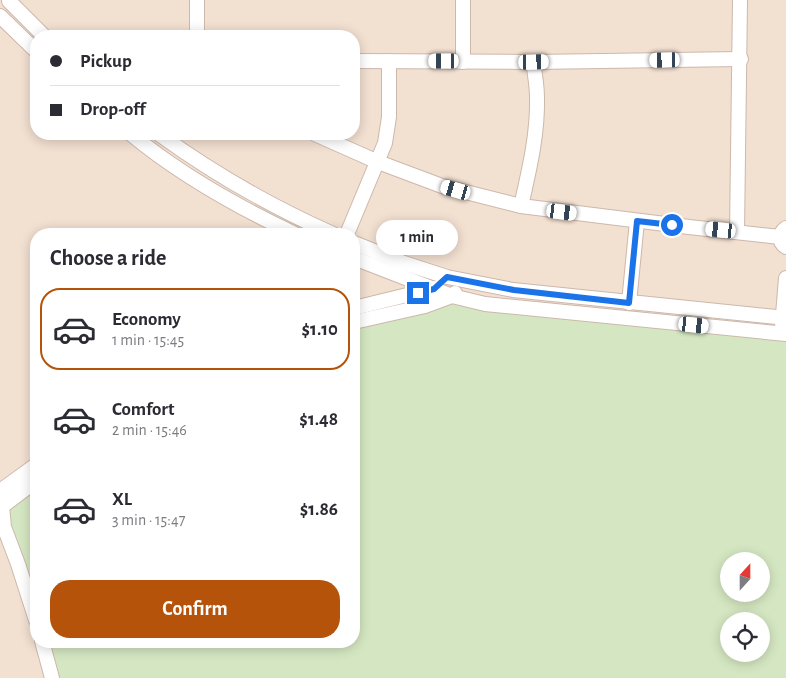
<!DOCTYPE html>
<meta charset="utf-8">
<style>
body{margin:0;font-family:"Alegreya Sans",sans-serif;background:#f7f7f7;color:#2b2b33;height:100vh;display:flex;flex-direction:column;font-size:19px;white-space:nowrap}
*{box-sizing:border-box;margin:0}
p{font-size:16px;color:#7c7c81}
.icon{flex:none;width:28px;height:28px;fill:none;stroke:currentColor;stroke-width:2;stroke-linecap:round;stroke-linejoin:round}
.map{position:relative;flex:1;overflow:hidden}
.details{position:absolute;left:30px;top:228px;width:330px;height:420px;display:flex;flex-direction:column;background:#fff;border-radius:20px;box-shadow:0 2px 12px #0003}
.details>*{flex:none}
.banner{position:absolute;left:30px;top:30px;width:330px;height:110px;border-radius:20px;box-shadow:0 2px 12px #0003;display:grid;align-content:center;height:110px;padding:0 20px;background:#fff}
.needle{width:32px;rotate:21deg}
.controls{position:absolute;left:720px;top:552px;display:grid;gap:10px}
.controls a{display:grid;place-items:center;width:50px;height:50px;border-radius:50%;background:#fff;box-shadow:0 2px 12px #0003;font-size:25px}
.end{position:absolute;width:22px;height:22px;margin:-11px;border:6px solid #1a73e8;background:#fff;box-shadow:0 0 0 2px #fff}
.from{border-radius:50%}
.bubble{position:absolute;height:35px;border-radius:18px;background:#fff;box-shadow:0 2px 12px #0003;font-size:16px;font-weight:600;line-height:35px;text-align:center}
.car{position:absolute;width:15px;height:30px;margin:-15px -8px;border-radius:6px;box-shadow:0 0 4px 1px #0007;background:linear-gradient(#fff 24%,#345 0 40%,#fff 0 76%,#345 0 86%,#fff 0)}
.banner b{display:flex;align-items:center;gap:18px;height:48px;font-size:19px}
.banner b+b{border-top:1px solid #e1e1e2}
.banner i{width:12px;height:12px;background:#2b2b33}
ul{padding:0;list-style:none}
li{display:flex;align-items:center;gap:15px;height:82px;margin:0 10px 8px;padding:0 10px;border:2px solid transparent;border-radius:20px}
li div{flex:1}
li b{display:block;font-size:19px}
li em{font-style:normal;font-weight:600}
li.selected{border-color:#b45309}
li>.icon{width:45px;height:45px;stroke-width:1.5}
h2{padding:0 20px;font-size:22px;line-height:60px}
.button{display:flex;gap:10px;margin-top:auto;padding:10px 20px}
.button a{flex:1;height:58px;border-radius:20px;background:#b45309;color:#fff;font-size:20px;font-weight:600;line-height:58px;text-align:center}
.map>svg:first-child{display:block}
.residential{fill:#f2e0d1;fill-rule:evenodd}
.green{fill:#d5e7c2;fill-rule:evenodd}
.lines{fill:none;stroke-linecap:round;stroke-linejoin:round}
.minor-casing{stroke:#cdb8ac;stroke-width:16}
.minor{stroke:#fff;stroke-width:14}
.route{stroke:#1a73e8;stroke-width:6}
</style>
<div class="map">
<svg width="786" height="678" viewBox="0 0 786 678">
<rect width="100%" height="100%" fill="#fbefe2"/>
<path class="residential" d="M0,0H786V379L354,387V234H36V641L54,678H0ZM36,36H354V134H36Z"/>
<g class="green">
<path d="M452,296L786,335V678H50L42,641H354V322ZM729,561H761V594H729ZM729,621H761V654H729Z"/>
<path d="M36,481V623L2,506Z"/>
</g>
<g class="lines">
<defs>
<g id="minor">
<path d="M9,1L44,36"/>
<path d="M0,16L36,51"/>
<path d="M197,36V0"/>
<path d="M354,61L533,62L741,59"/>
<path d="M463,62V0"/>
<path d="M131,134C178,173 240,208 295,234"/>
<path d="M159,134C214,174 270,206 333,234"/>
<path d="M315,134L378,162L442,186L521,206L689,227L780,237"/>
<path d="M521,206C529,171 538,134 537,97C537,86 535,74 533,62"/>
<path d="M786,228C779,233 778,242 786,247"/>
<path d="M737,232L740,0"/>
<path d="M347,234L385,143L389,117V61"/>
<path d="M354,243L404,263L447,277L513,290L786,318"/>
<path d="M354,258L452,296L485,304L786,334"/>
<path d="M629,303L637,221"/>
<path d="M354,308L436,288"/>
<path d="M354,322L425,306L452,296L455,293"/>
<path d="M782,327L786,278"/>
<path d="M0,491L36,465"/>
<path d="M0,503L2,506L4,527L18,564L36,620"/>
<path d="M0,508L36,481"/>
<path d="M42,641L52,678"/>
</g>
</defs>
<use href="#minor" class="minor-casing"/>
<use href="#minor" class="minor"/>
</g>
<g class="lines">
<path class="route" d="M418,293L434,289L447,277L514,290L629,303L637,221L672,225"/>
</g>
</svg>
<div class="controls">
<a><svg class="needle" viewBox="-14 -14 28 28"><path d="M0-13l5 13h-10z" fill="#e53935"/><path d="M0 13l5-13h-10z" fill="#7c7c81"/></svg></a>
<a><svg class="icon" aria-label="locate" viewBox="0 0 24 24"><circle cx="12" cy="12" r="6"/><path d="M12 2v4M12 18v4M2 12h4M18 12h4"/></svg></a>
</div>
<i class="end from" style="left:672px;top:225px"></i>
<i class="end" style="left:418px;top:293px"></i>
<div class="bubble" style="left:376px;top:220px;width:82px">1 min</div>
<i class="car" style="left:665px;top:60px;rotate:269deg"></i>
<i class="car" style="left:444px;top:61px;rotate:270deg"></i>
<i class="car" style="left:534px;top:62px;rotate:89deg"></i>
<i class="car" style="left:456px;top:190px;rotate:286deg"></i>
<i class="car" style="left:562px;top:212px;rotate:97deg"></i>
<i class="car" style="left:721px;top:230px;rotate:276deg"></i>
<i class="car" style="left:694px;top:325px;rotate:96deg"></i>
<div class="banner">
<b><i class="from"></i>Pickup</b>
<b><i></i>Drop-off</b>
</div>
<section class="details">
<h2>Choose a ride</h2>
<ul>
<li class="selected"><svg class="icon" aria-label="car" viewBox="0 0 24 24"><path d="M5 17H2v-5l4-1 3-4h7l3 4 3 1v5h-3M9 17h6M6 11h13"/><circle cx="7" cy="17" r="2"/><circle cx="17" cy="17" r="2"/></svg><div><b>Economy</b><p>1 min · 15:45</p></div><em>$1.10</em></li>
<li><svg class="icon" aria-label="car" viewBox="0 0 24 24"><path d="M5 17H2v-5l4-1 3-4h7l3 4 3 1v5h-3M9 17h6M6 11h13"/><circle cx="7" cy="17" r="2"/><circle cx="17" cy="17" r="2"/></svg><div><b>Comfort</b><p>2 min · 15:46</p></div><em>$1.48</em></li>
<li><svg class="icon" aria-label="car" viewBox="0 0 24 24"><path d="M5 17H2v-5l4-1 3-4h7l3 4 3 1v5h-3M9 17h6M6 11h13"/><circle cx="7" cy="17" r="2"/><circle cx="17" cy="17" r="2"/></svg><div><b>XL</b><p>3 min · 15:47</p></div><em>$1.86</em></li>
</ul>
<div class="button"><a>Confirm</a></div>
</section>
</div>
